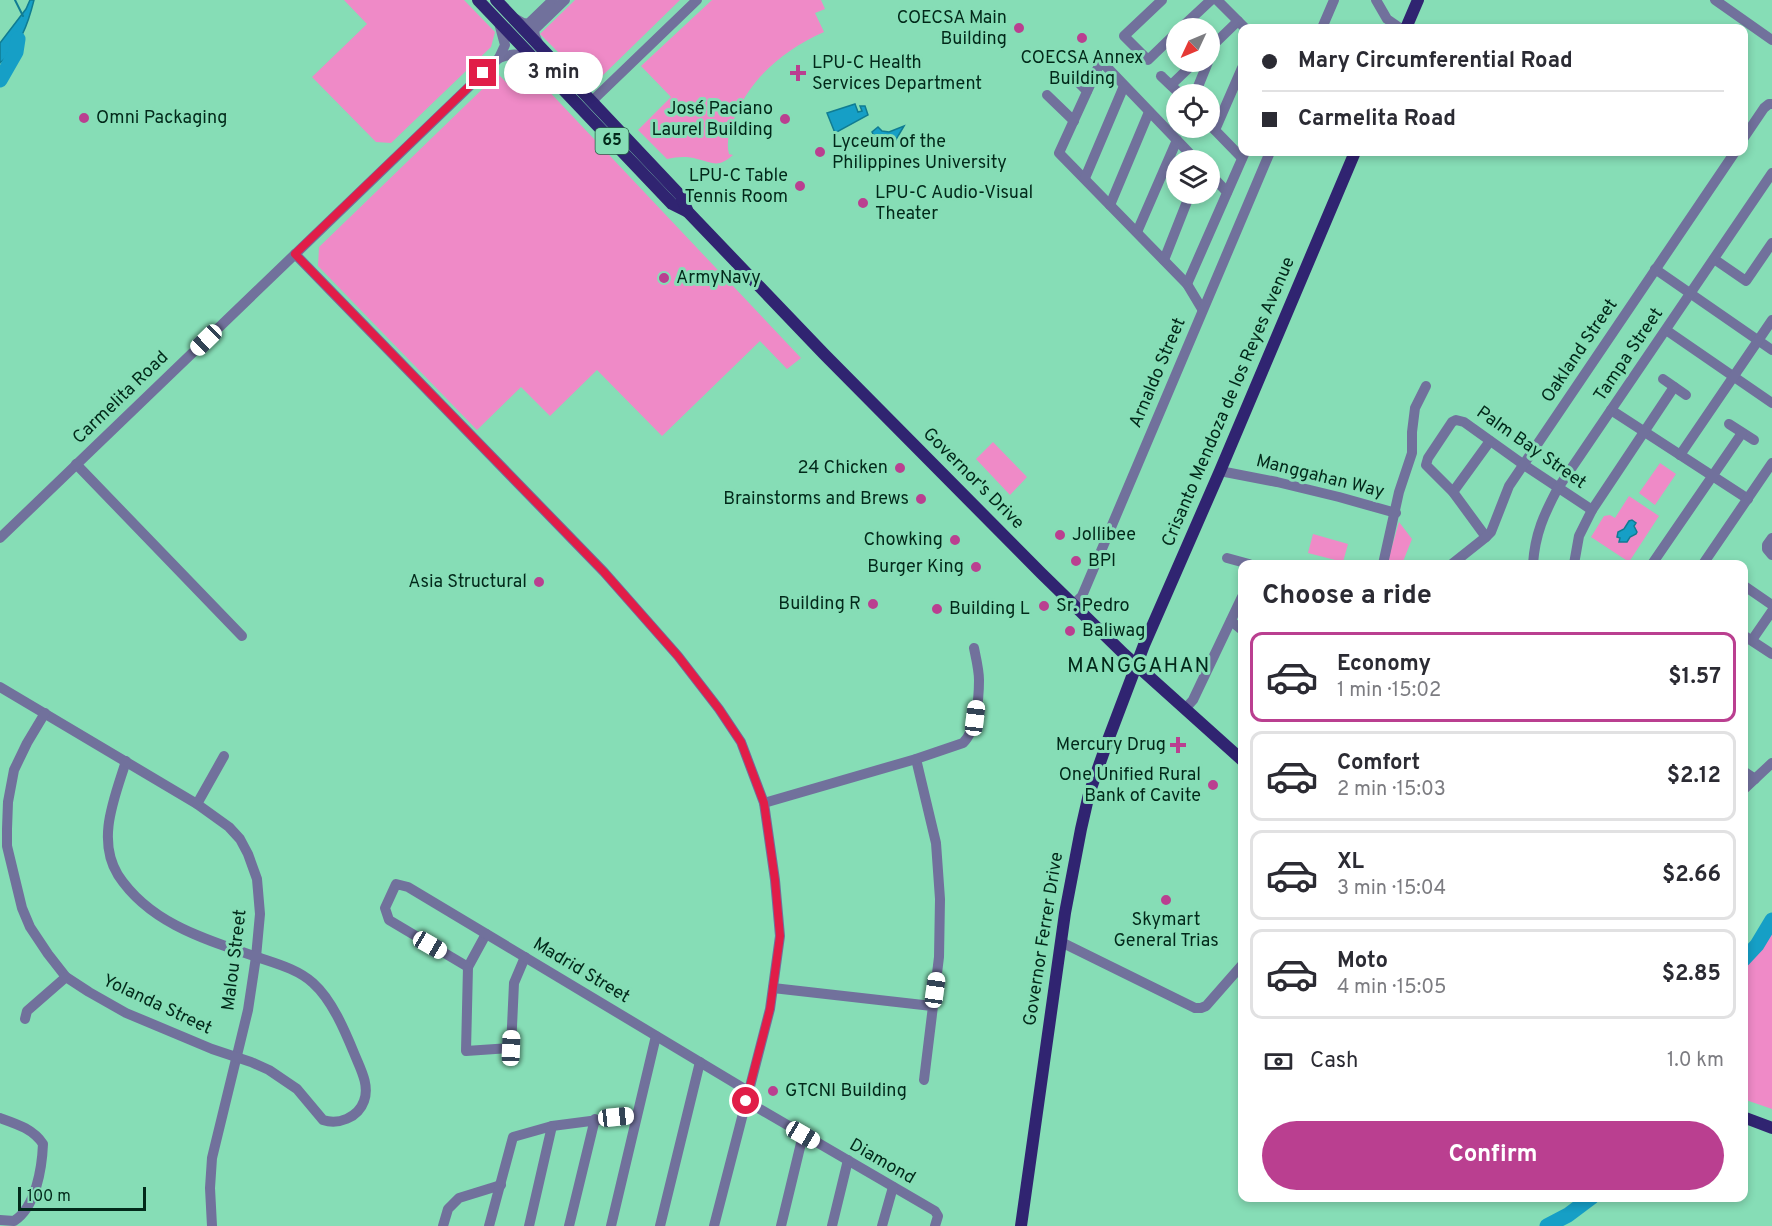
<!DOCTYPE html>
<meta charset="utf-8">
<style>
body{margin:0;font-family:Overpass,sans-serif;background:#f7f7f7;color:#2b2b33;height:100vh;display:flex;flex-direction:column;font-size:22px;white-space:nowrap}
*{box-sizing:border-box;margin:0}
p{font-size:20px;color:#7c7c81}
.icon{flex:none;width:33px;height:33px;fill:none;stroke:currentColor;stroke-width:2;stroke-linecap:round;stroke-linejoin:round}
.map{position:relative;flex:1;overflow:hidden}
.sheet{position:absolute;left:1238px;top:560px;width:510px;height:642px;display:flex;flex-direction:column;background:#fff;border-radius:12px;box-shadow:0 3px 9px #0003}
.sheet>*{flex:none}
.top-card{position:absolute;left:1238px;top:24px;width:510px;height:132px;border-radius:12px;box-shadow:0 3px 9px #0003;display:grid;align-content:center;height:132px;padding:0 24px;background:#fff}
.needle{width:39px;rotate:226deg}
.tools{position:absolute;left:1166px;top:18px;display:grid;gap:12px}
.tools a{display:grid;place-items:center;width:54px;height:54px;border-radius:50%;background:#fff;box-shadow:0 3px 9px #0003;font-size:30px}
.scale{position:absolute;left:18px;bottom:15px;width:128px;box-sizing:border-box;padding-left:6px;border:3px solid #02291a;border-top:0;font-size:16px;line-height:21px;white-space:nowrap;color:#02291a;-webkit-text-stroke:4px #86ddb6;paint-order:stroke}
.end{position:absolute;width:27px;height:27px;margin:-14px;border:8px solid #e11d48;background:#fff;box-shadow:0 0 0 3px #fff}
.from{border-radius:50%}
.bubble{position:absolute;height:42px;border-radius:21px;background:#fff;box-shadow:0 3px 9px #0003;font-size:20px;font-weight:700;line-height:42px;text-align:center}
.car{position:absolute;width:18px;height:36px;margin:-18px -9px;border-radius:8px;box-shadow:0 0 4px 2px #0007;background:linear-gradient(#fff 24%,#345 0 40%,#fff 0 76%,#345 0 86%,#fff 0)}
.top-card b{display:flex;align-items:center;gap:21px;height:57px;font-size:22px}
.top-card b+b{border-top:2px solid #e1e1e2}
.top-card i{width:15px;height:15px;background:#2b2b33}
ul{padding:0;list-style:none}
li{display:flex;align-items:center;gap:18px;height:90px;margin:0 12px 9px;padding:0 12px;border:3px solid #e1e1e2;border-radius:12px}
li div{flex:1}
li b{display:block;font-size:22px}
li em{font-style:normal;font-weight:700}
li.on{border-color:#ba3f90}
li>.icon{width:54px;height:54px;stroke-width:1.5}
h2{padding:0 24px;font-size:27px;line-height:72px}
.pay{display:flex;align-items:center;gap:15px;height:66px;padding:0 24px;font-size:22px}
.pay p{margin-inline-start:auto}
.button{display:flex;gap:12px;margin-top:auto;padding:12px 24px}
.button a{flex:1;height:69px;border-radius:36px;background:#ba3f90;color:#fff;font-size:24px;font-weight:700;line-height:69px;text-align:center}
.map>svg:first-child{display:block}
.green{fill:#ef8ac7}
.water{fill:#169fc6;stroke:#107c92;stroke-width:1.5}
.lines{fill:none;stroke-linecap:round;stroke-linejoin:round}
.stream{stroke:#107c92;stroke-width:2}
.river{stroke:#169fc6;stroke-width:15}
.minor{stroke:#71719c;stroke-width:10}
.major{stroke:#302471;stroke-width:12}
.route{stroke:#e11d48;stroke-width:8}
.poi-dot{fill:#ba3f90;stroke:#86ddb6;stroke-width:2}
.labels{text-anchor:middle;dominant-baseline:central;stroke-width:6;stroke-linejoin:round;paint-order:stroke}
.shield{fill:#86ddb6;stroke:#2a5f49;stroke-width:1.5}
.shield-label{font-size:16px;font-weight:bold;fill:#02291a}
.poi-label{font-size:18px;fill:#02291a;stroke:#86ddb6;text-anchor:end}
.street-label{font-size:18px;fill:#02291a;stroke:#86ddb6}
.quarter-label{font-size:21px;letter-spacing:1.5px;fill:#02291a;stroke:#86ddb6}
</style>
<div class="map">
<svg width="1772" height="1226" viewBox="0 0 1772 1226">
<rect width="100%" height="100%" fill="#86ddb6"/>
<g class="green">
<path d="M344,0H464L495,32L491,47L391,143L376,142L312,77L367,24Z"/>
<path d="M575,0H680L599,79L593,82L587,81L540,34Z"/>
<path d="M712,0H821L825,9L815,13L824,32C783,50 748,80 733,122C729,133 726,143 729,154L733,155C718,168 714,163 697,159C687,156 677,157 667,159L638,130L671,97L641,66Z"/>
<path d="M523,67H526L801,358L787,369L760,341L662,436L597,370L550,416L521,387L477,430L318,266L319,247L498,74L507,83Z"/>
<path d="M993,442L1027,477L1010,495L976,459Z"/>
<path d="M1660,463L1676,474L1655,505L1639,493Z"/>
<path d="M1629,496L1659,516L1629,562L1591,537L1604,516L1610,515L1615,518Z"/>
<path d="M1399,522L1412,539L1402,564H1387Z"/>
<path d="M1313,534L1348,544L1343,562L1308,553Z"/>
<path d="M1772,920V1109L1743,1099V960L1757,945Z"/>
</g>
<g class="water">
<path d="M30,0H34C28,24 20,47 0,63V43L26,9Z"/>
<path d="M855,104L858,112L862,111L860,106H865L868,115L835,133L827,113Z"/>
<path d="M904,126L894,143L886,137L876,140L872,132L878,127L882,131L889,132Z"/>
<path d="M1632,520L1636,523L1634,526L1637,532L1636,534L1630,537L1627,542H1619L1620,538L1617,537L1618,532L1624,529L1629,521Z"/>
</g>
<g class="lines">
<path class="stream" d="M15,0L23,16"/>
<g class="river">
<path d="M0,80L16,52L18,39"/>
<path d="M1743,960L1757,945L1772,920"/>
<path d="M1547,1226L1568,1215L1592,1197"/>
</g>
<g class="minor">
<path d="M1162,0L1124,36L1148,60L1176,33"/>
<path d="M1217,0L1245,28"/>
<path d="M1376,0L1387,19L1400,28"/>
<path d="M1715,0L1772,40"/>
<path d="M516,19L523,23L528,24L553,0"/>
<path d="M1181,28L1211,0"/>
<path d="M1322,28L1334,0"/>
<path d="M539,45L535,36L534,30L565,0"/>
<path d="M1209,49L1238,21"/>
<path d="M499,58C515,52 519,54 535,62"/>
<path d="M1072,76L1087,91"/>
<path d="M1161,76L1180,94"/>
<path d="M1171,85L1195,62"/>
<path d="M1195,94L1208,62"/>
<path d="M1047,95L1074,121"/>
<path d="M592,101L697,0"/>
<path d="M1209,124L1242,158"/>
<path d="M1215,130L1242,68"/>
<path d="M1743,139L1764,108L1769,104H1772"/>
<path d="M1196,160L1101,61L1059,153L1187,284L1202,309"/>
<path d="M1209,173L1227,192"/>
<path d="M1085,178L1124,86"/>
<path d="M1110,205L1149,112"/>
<path d="M1137,232L1177,140"/>
<path d="M295,254L604,572L678,656L719,709L741,742L764,803L775,880L780,936L770,1009L714,1226"/>
<path d="M1714,259L1746,281L1772,243"/>
<path d="M1164,260L1190,194"/>
<path d="M1655,269L1772,350"/>
<path d="M1187,284L1245,152"/>
<path d="M1666,330L1772,403"/>
<path d="M1663,379L1686,395"/>
<path d="M1611,410L1748,499"/>
<path d="M1729,424L1754,440"/>
<path d="M1680,455L1772,320"/>
<path d="M76,464L242,636"/>
<path d="M1220,471L1277,482L1339,497L1396,513"/>
<path d="M1453,492L1490,441"/>
<path d="M1486,537L1453,492L1426,465L1428,458L1452,422L1456,420L1464,422L1524,465L1592,510"/>
<path d="M0,538L499,58L505,45L499,23"/>
<path d="M1772,538L1767,545V549L1772,555"/>
<path d="M1227,558L1249,564"/>
<path d="M1383,564L1399,492L1412,453V432L1415,408L1426,386"/>
<path d="M1452,564L1486,537L1491,532L1509,486L1735,152"/>
<path d="M1533,564C1535,534 1544,514 1558,488L1772,173"/>
<path d="M1574,564L1579,536L1592,510L1674,387"/>
<path d="M1652,564L1742,433"/>
<path d="M1703,564L1772,463"/>
<path d="M1743,585L1772,605"/>
<path d="M1073,605L1082,596L1270,152"/>
<path d="M1231,621L1242,630"/>
<path d="M1743,635L1772,654"/>
<path d="M1752,640L1772,611"/>
<path d="M0,687L197,804L229,827L240,839L248,854L257,879L260,914L256,957L248,1010L212,1158L210,1188L212,1226"/>
<path d="M1185,709L1193,700L1242,597"/>
<path d="M45,713L27,743L14,770L8,802L7,829V846L22,908L30,927L48,954L66,977L89,992L126,1013L212,1049L251,1062L269,1070L297,1089L323,1120C338,1125 358,1118 364,1101C370,1085 360,1068 354,1053C345,1031 332,1000 313,983C299,970 278,964 260,958C207,940 150,924 118,875C96,839 115,797 126,761"/>
<path d="M916,759L936,843L940,899L939,957L924,1080"/>
<path d="M1743,771L1755,779"/>
<path d="M1743,790L1772,763"/>
<path d="M764,803L916,759L963,743C976,731 979,698 979,680C979,670 976,658 974,648"/>
<path d="M197,804L224,756"/>
<path d="M486,934L468,967L466,1051L511,1048L514,983L525,957"/>
<path d="M1061,942L1195,1008H1201L1206,1006L1242,965"/>
<path d="M468,967L389,920L385,908L396,884L408,887L748,1091"/>
<path d="M773,988L932,1006"/>
<path d="M25,1019L27,1011L66,977"/>
<path d="M746,1101L935,1211L938,1216L935,1226"/>
<path d="M0,1118C17,1124 33,1129 43,1144C42,1168 36,1207 14,1221L0,1220"/>
<path d="M443,1226L448,1209L459,1198L501,1185"/>
<path d="M489,1226L513,1137L552,1126L637,1115"/>
<path d="M529,1226L552,1126"/>
<path d="M569,1226L595,1119"/>
<path d="M611,1226L656,1036"/>
<path d="M660,1226L700,1062"/>
<path d="M781,1226L803,1135"/>
<path d="M832,1226L848,1160"/>
<path d="M882,1226L893,1187"/>
</g>
<g class="major">
<path d="M478,0L672,204L688,212"/>
<path d="M496,0L681,196L688,212L824,354L1041,573L1124,654L1242,760"/>
<path d="M1406,28L1418,0"/>
<path d="M1743,1117L1772,1128"/>
<path d="M1021,1226L1065,913L1081,829L1089,794L1108,740L1144,645L1220,471L1355,152"/>
</g>
</g>
<g class="lines">
<path class="route" d="M483,73L295,254L604,572L678,656L719,709L741,742L764,803L775,880L780,936L770,1009L746,1101"/>
</g>
<g class="poi-dot">
<circle cx="1019" cy="28" r="6"/>
<circle cx="1082" cy="38" r="6"/>
<path d="M795 64h6v6h6v6h-6v6h-6v-6h-6v-6h6z"/>
<circle cx="84" cy="118" r="6"/>
<circle cx="785" cy="119" r="6"/>
<circle cx="820" cy="152" r="6"/>
<circle cx="800" cy="186" r="6"/>
<circle cx="863" cy="203" r="6"/>
<circle cx="664" cy="278" r="6"/>
<circle cx="900" cy="468" r="6"/>
<circle cx="921" cy="499" r="6"/>
<circle cx="1060" cy="535" r="6"/>
<circle cx="955" cy="540" r="6"/>
<circle cx="1076" cy="561" r="6"/>
<circle cx="976" cy="567" r="6"/>
<circle cx="539" cy="582" r="6"/>
<circle cx="873" cy="604" r="6"/>
<circle cx="1044" cy="606" r="6"/>
<circle cx="937" cy="609" r="6"/>
<circle cx="1070" cy="631" r="6"/>
<path d="M1175 736h6v6h6v6h-6v6h-6v-6h-6v-6h6z"/>
<circle cx="1213" cy="785" r="6"/>
<circle cx="1166" cy="900" r="6"/>
<circle cx="773" cy="1091" r="6"/>
</g>
<g class="labels">
<rect class="shield" x="595.5" y="128" width="33" height="26" rx="4.5"/>
<g class="shield-label">
<text x="612" y="141">65</text>
</g>
<g class="poi-label">
<text x="1007" y="18">COECSA Main<tspan x="1007" dy="21">Building</tspan></text>
<text x="1082" y="58" text-anchor="middle">COECSA Annex<tspan x="1082" dy="21">Building</tspan></text>
<text x="812" y="63" text-anchor="start">LPU-C Health<tspan x="812" dy="21">Services Department</tspan></text>
<text x="773" y="109">José Paciano<tspan x="773" dy="21">Laurel Building</tspan></text>
<text x="96" y="118" text-anchor="start">Omni Packaging</text>
<text x="832" y="142" text-anchor="start">Lyceum of the<tspan x="832" dy="21">Philippines University</tspan></text>
<text x="788" y="176">LPU-C Table<tspan x="788" dy="21">Tennis Room</tspan></text>
<text x="875" y="193" text-anchor="start">LPU-C Audio-Visual<tspan x="875" dy="21">Theater</tspan></text>
<text x="676" y="278" text-anchor="start">ArmyNavy</text>
<text x="888" y="468">24 Chicken</text>
<text x="909" y="499">Brainstorms and Brews</text>
<text x="1072" y="535" text-anchor="start">Jollibee</text>
<text x="943" y="540">Chowking</text>
<text x="1088" y="561" text-anchor="start">BPI</text>
<text x="964" y="567">Burger King</text>
<text x="527" y="582">Asia Structural</text>
<text x="861" y="604">Building R</text>
<text x="1056" y="606" text-anchor="start">Sr. Pedro</text>
<text x="949" y="609" text-anchor="start">Building L</text>
<text x="1082" y="631" text-anchor="start">Baliwag</text>
<text x="1166" y="745">Mercury Drug</text>
<text x="1201" y="775">One Unified Rural<tspan x="1201" dy="21">Bank of Cavite</tspan></text>
<text x="1166" y="920" text-anchor="middle">Skymart<tspan x="1166" dy="21">General Trias</tspan></text>
<text x="785" y="1091" text-anchor="start">GTCNI Building</text>
</g>
<g class="street-label">
<text transform="translate(1580 351) rotate(-56)">Oakland Street</text>
<text transform="translate(1629 355) rotate(-56)">Tampa Street</text>
<text transform="translate(1158 373) rotate(-67)">Arnaldo Street</text>
<text transform="translate(121 398) rotate(-44)">Carmelita Road</text>
<text transform="translate(1229 402) rotate(-67)">Crisanto Mendoza de los Reyes Avenue</text>
<text transform="translate(1531 448) rotate(35)">Palm Bay Street</text>
<text transform="translate(1320 477) rotate(14)">Manggahan Way</text>
<text transform="translate(973 479) rotate(45)">Governor's Drive</text>
<text transform="translate(1044 939) rotate(-81)">Governor Ferrer Drive</text>
<text transform="translate(235 960) rotate(-83)">Malou Street</text>
<text transform="translate(581 971) rotate(31)">Madrid Street</text>
<text transform="translate(157 1005) rotate(25)">Yolanda Street</text>
<text transform="translate(882 1162) rotate(30)">Diamond</text>
</g>
<g class="quarter-label">
<text x="1139" y="666">MANGGAHAN</text>
</g>
</g>
</svg>
<div class="tools">
<a><svg class="needle" viewBox="-14 -14 28 28"><path d="M0-13l5 13h-10z" fill="#e53935"/><path d="M0 13l5-13h-10z" fill="#7c7c81"/></svg></a>
<a><svg class="icon" aria-label="locate" viewBox="0 0 24 24"><circle cx="12" cy="12" r="6"/><path d="M12 2v4M12 18v4M2 12h4M18 12h4"/></svg></a>
<a><svg class="icon" aria-label="layers" viewBox="0 0 24 24"><path d="M12 4l9 5-9 5-9-5zM3 14l9 5 9-5"/></svg></a>
</div>
<div class="scale">100 m</div>
<i class="end from" style="left:746px;top:1101px"></i>
<i class="end" style="left:483px;top:73px"></i>
<div class="bubble" style="left:504px;top:52px;width:99px">3 min</div>
<i class="car" style="left:206px;top:340px;rotate:226deg"></i>
<i class="car" style="left:975px;top:718px;rotate:7deg"></i>
<i class="car" style="left:430px;top:945px;rotate:120deg"></i>
<i class="car" style="left:935px;top:990px;rotate:8deg"></i>
<i class="car" style="left:511px;top:1048px;rotate:2deg"></i>
<i class="car" style="left:616px;top:1117px;rotate:84deg"></i>
<i class="car" style="left:803px;top:1135px;rotate:120deg"></i>
<div class="top-card">
<b><i class="from"></i>Mary Circumferential Road</b>
<b><i></i>Carmelita Road</b>
</div>
<section class="sheet">
<h2>Choose a ride</h2>
<ul>
<li class="on"><svg class="icon" aria-label="car" viewBox="0 0 24 24"><path d="M5 17H2v-5l4-1 3-4h7l3 4 3 1v5h-3M9 17h6M6 11h13"/><circle cx="7" cy="17" r="2"/><circle cx="17" cy="17" r="2"/></svg><div><b>Economy</b><p>1 min · 15:02</p></div><em>$1.57</em></li>
<li><svg class="icon" aria-label="car" viewBox="0 0 24 24"><path d="M5 17H2v-5l4-1 3-4h7l3 4 3 1v5h-3M9 17h6M6 11h13"/><circle cx="7" cy="17" r="2"/><circle cx="17" cy="17" r="2"/></svg><div><b>Comfort</b><p>2 min · 15:03</p></div><em>$2.12</em></li>
<li><svg class="icon" aria-label="car" viewBox="0 0 24 24"><path d="M5 17H2v-5l4-1 3-4h7l3 4 3 1v5h-3M9 17h6M6 11h13"/><circle cx="7" cy="17" r="2"/><circle cx="17" cy="17" r="2"/></svg><div><b>XL</b><p>3 min · 15:04</p></div><em>$2.66</em></li>
<li><svg class="icon" aria-label="car" viewBox="0 0 24 24"><path d="M5 17H2v-5l4-1 3-4h7l3 4 3 1v5h-3M9 17h6M6 11h13"/><circle cx="7" cy="17" r="2"/><circle cx="17" cy="17" r="2"/></svg><div><b>Moto</b><p>4 min · 15:05</p></div><em>$2.85</em></li>
</ul>
<div class="pay"><svg class="icon" aria-label="cash" viewBox="0 0 24 24"><path d="M3 7h18v10H3z"/><circle cx="12" cy="12" r="2"/></svg>Cash<p>1.0 km</p></div>
<div class="button"><a>Confirm</a></div>
</section>
</div>
